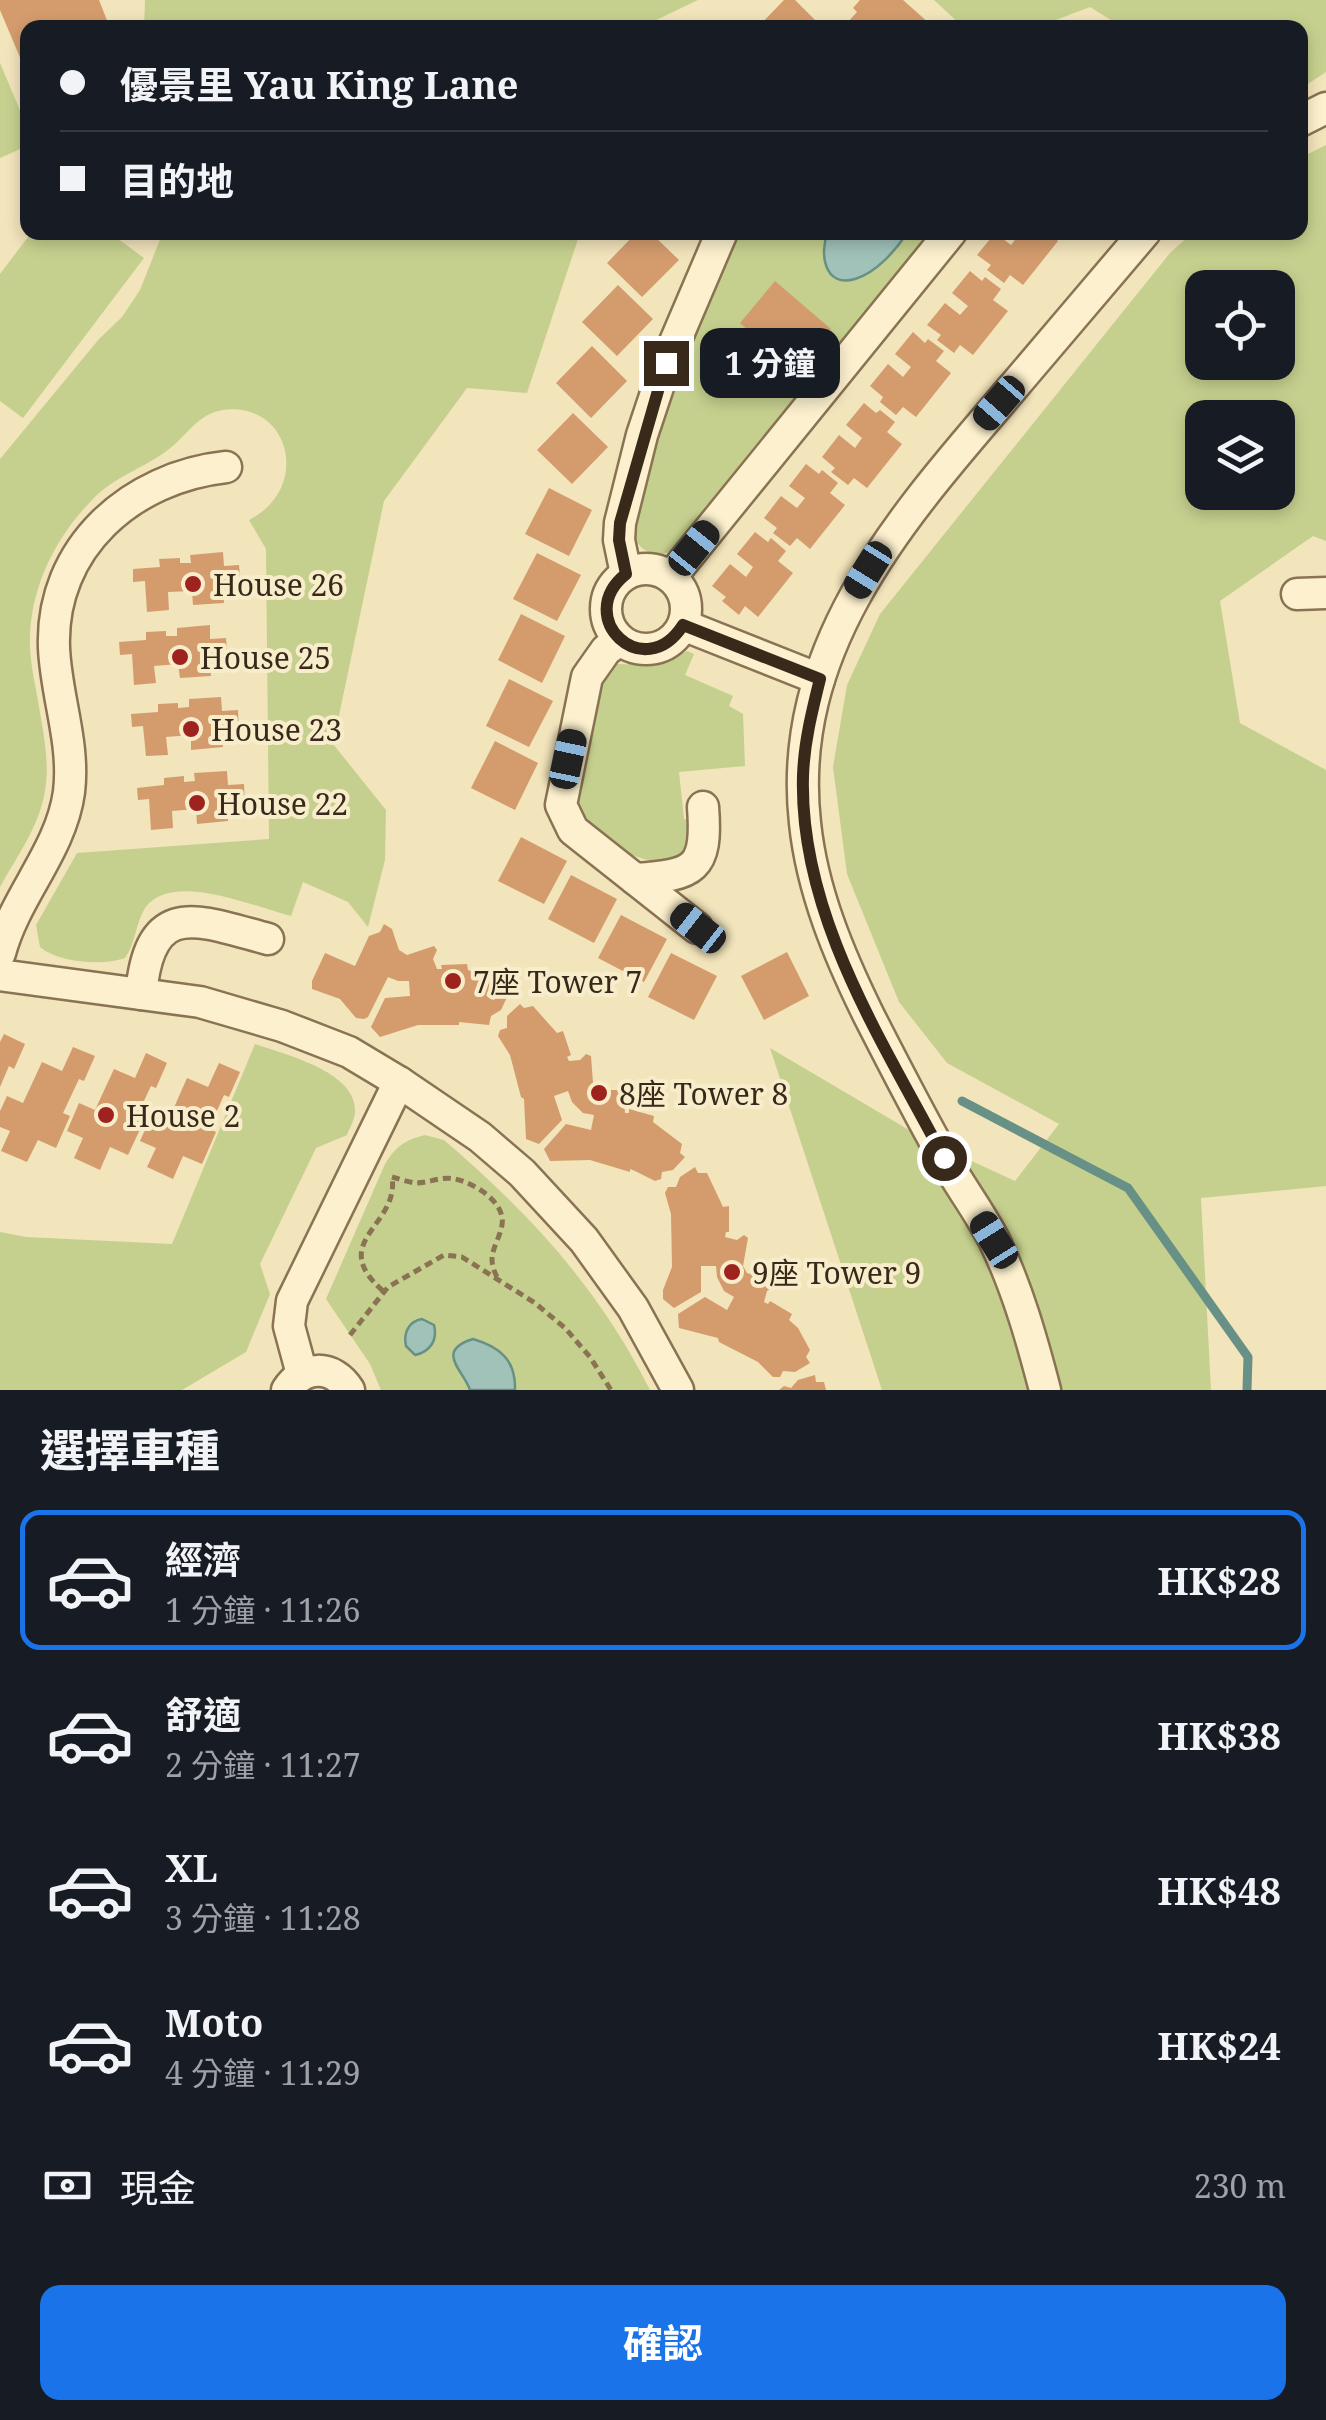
<!DOCTYPE html>
<html lang="zh-TW">
<meta charset="utf-8">
<style>
body{margin:0;font-family:"Noto Serif","Noto Sans TC",serif;background:#20242c;color:#f1f3f6;height:100vh;display:flex;flex-direction:column;font-size:38px;white-space:nowrap}
*{box-sizing:border-box;margin:0}
p{font-size:32px;color:#9ea1a6}
.icon{flex:none;width:55px;height:55px;fill:none;stroke:currentColor;stroke-width:2;stroke-linecap:round;stroke-linejoin:round}
.map{position:relative;height:1390px;overflow:hidden}
.sheet{display:flex;flex-direction:column;background:#171b24;flex:1}
.sheet>*{flex:none}
.banner{position:absolute;left:20px;top:20px;width:1288px;height:220px;border-radius:20px;box-shadow:0 5px 15px #0003;display:grid;align-content:center;height:220px;padding:0 40px;background:#171b24}
.controls{position:absolute;left:1185px;top:270px;display:grid;gap:20px}
.controls a{display:grid;place-items:center;width:110px;height:110px;border-radius:20px;background:#171b24;box-shadow:0 5px 15px #0003;font-size:50px}
.end{position:absolute;width:45px;height:45px;margin:-22px;border:12px solid #38291a;background:#fff;box-shadow:0 0 0 5px #fff}
.from{border-radius:50%}
.bubble{position:absolute;height:70px;border-radius:20px;background:#171b24;box-shadow:0 5px 15px #0003;font-size:32px;font-weight:700;line-height:70px;text-align:center}
.car{position:absolute;width:30px;height:60px;margin:-30px -15px;border-radius:12px;box-shadow:0 0 8px 2px #0007;background:linear-gradient(#222 24%,#8ab4d8 0 40%,#222 0 76%,#8ab4d8 0 86%,#222 0)}
.banner b{display:flex;align-items:center;gap:35px;height:95px;font-size:38px}
.banner b+b{border-top:2px solid #363941}
.banner i{width:25px;height:25px;background:#f1f3f6}
ul{padding:0;list-style:none}
li{display:flex;align-items:center;gap:30px;height:140px;margin:0 20px 15px;padding:0 20px;border:5px solid transparent;border-radius:20px}
li div{flex:1}
li b{display:block;font-size:38px}
li em{font-style:normal;font-weight:700}
li.active{border-color:#1a73e8}
li>.icon{width:90px;height:90px;stroke-width:1.5}
h2{padding:0 40px;font-size:45px;line-height:120px}
.pay{display:flex;align-items:center;gap:25px;height:110px;padding:0 40px;font-size:38px}
.pay p{margin-inline-start:auto}
.primary-button{display:flex;gap:20px;margin-top:auto;padding:20px 40px}
.primary-button a{flex:1;height:115px;border-radius:20px;background:#1a73e8;color:#fff;font-size:40px;font-weight:700;line-height:115px;text-align:center}
.map>svg:first-child{display:block}
.green{fill:#c6d08e;fill-rule:evenodd}
.water{fill:#a0c2b9;stroke:#679087;stroke-width:2.5}
.lines{fill:none;stroke-linecap:round;stroke-linejoin:round}
.stream{stroke:#679087;stroke-width:9}
.building{fill:#d49c6d}
.minor-casing{stroke:#8a7353;stroke-width:35}
.path{stroke:#8a7353;stroke-width:5;stroke-dasharray:8 5;stroke-linecap:butt}
.minor{stroke:#fcf0ce;stroke-width:30}
.route{stroke:#38291a;stroke-width:12}
.poi-dot{fill:#9e221e;stroke:#f8edcb;stroke-width:4}
.labels{text-anchor:middle;dominant-baseline:central;stroke-width:8;stroke-linejoin:round;paint-order:stroke}
.poi-label{font-size:30px;fill:#38291a;stroke:#f8edcb;text-anchor:start}
</style>
<div class="map">
<svg width="1326" height="1390" viewBox="0 0 1326 1390">
<rect width="100%" height="100%" fill="#f2e4bb"/>
<g class="green">
<path d="M145,0H698L650,23L649,27L144,28Z"/>
<path d="M934,0H1326V72L1300,89V28L1122,27L1090,7L1053,21L1054,27H963Z"/>
<path d="M0,63L27,127V146L0,158Z"/>
<path d="M1326,145V541L1313,536L1220,601L1240,723L1326,770V1186L1201,1198L1211,1390H882L770,1048L926,1140L1015,1181L1059,1124L947,1063L899,1002L847,874L833,767L847,685L880,614L1170,253L1192,233L1300,232V158ZM1202,288H1278V362H1202ZM1202,418H1278V492H1202Z"/>
<path d="M163,232L580,233L527,393L467,388L384,501L333,744L386,810L385,860L368,927L348,902L303,882L291,916C254,907 172,870 145,908C135,924 136,943 125,958C103,966 59,963 40,947L36,925L77,853L269,839L266,549L249,520C312,488 290,401 223,410C197,414 188,435 169,449C145,468 115,476 93,499C54,538 28,592 30,648C31,666 35,684 38,701C43,731 50,761 45,791C39,827 17,856 0,887V459L99,339L122,317L140,290Z"/>
<path d="M31,233H110L144,258L23,418L0,401V274Z"/>
<path d="M737,233H934L679,546C662,558 647,557 635,540V508L678,367Z"/>
<path d="M687,651L694,654L685,675L733,696L729,706L743,714L745,766L679,772L684,819L691,820C692,826 694,837 692,843C677,889 587,840 577,811C569,791 593,706 599,680L609,667L617,664L657,665Z"/>
<path d="M255,1044C284,1054 358,1072 355,1112C355,1119 349,1129 347,1135L316,1148L260,1264L270,1294L246,1352L182,1390H0V1232L26,1237L172,1244Z"/>
<path d="M425,1135L444,1140C530,1214 598,1287 650,1390H381L370,1364L326,1299L385,1164C396,1146 405,1140 425,1135Z"/>
</g>
<g class="water">
<path d="M828,232H907V233C896,250 876,273 855,279C824,288 819,253 828,232Z"/>
<path d="M422,1319L434,1325C438,1340 430,1352 415,1355L406,1346C403,1333 409,1321 422,1319Z"/>
<path d="M473,1339C500,1347 516,1360 515,1390H470C464,1371 434,1351 473,1339Z"/>
</g>
<g class="lines">
<path class="stream" d="M962,1101L1128,1188L1248,1357L1247,1390"/>
</g>
<g class="building">
<path d="M0,0H99L110,28H28L27,74L0,10Z"/>
<path d="M784,0H795L823,28H757Z"/>
<path d="M860,0H903L930,24L927,28H850L846,24L857,12L853,8Z"/>
<path d="M637,232H650L679,260L642,297L607,263Z"/>
<path d="M1015,232H1047L1058,241L1023,285L1010,275L1004,283L987,270L991,265L977,255L995,233L1011,245L1018,236Z"/>
<path d="M970,271L982,281L985,277L1001,289L993,300L1008,311L973,355L960,345L954,353L937,340L941,335L927,325L945,303L960,315L968,306L952,293Z"/>
<path d="M775,281L831,329L776,395L752,375L772,351L740,323Z"/>
<path d="M618,285L653,319L617,356L582,322Z"/>
<path d="M913,332L925,343L928,339L944,351L936,361L951,373L916,417L903,407L896,415L880,402L883,397L870,386L888,364L903,377L911,367L895,354Z"/>
<path d="M592,346L627,381L591,418L556,383Z"/>
<path d="M864,403L876,413L880,410L895,422L887,432L902,444L867,488L854,478L848,485L831,472L835,468L822,457L839,435L855,448L862,438L846,425Z"/>
<path d="M573,413L608,447L572,484L537,450Z"/>
<path d="M806,464L819,474L822,470L838,483L830,493L845,505L810,549L797,538L790,546L773,533L777,528L764,518L781,496L797,508L805,498L789,486Z"/>
<path d="M549,488L592,510L569,556L525,534Z"/>
<path d="M755,532L768,542L771,538L786,551L778,561L793,573L758,617L745,606L739,615L722,601L726,597L712,586L730,564L746,577L753,567L737,554Z"/>
<path d="M223,552L224,566L239,565L241,587L223,589L224,603L193,605L192,591L168,592L169,610L147,612L145,581L133,582V569L160,567L159,559L180,558V563H191L190,555Z"/>
<path d="M537,553L581,575L557,621L513,599Z"/>
<path d="M521,614L565,636L542,683L498,660Z"/>
<path d="M210,625V639L226,638L228,660L210,662L211,676L180,678L178,664L154,666L156,683L134,685L132,654L120,655L119,642L146,640V632L166,631V636H177V628Z"/>
<path d="M509,679L553,701L529,747L486,726Z"/>
<path d="M221,697L222,711L238,710L239,732L221,733L223,747L191,750V735L166,737L168,755L146,756L143,726L132,727L131,714L158,712V704L178,703V708L189,707V699Z"/>
<path d="M495,741L538,763L515,810L471,788Z"/>
<path d="M227,771L228,785L244,784L245,806L228,807V821L197,824L196,809L172,811L173,828L151,830L149,799L138,800L137,788L164,785V778L184,776V782L195,781L194,773Z"/>
<path d="M521,837L567,861L544,904L498,881Z"/>
<path d="M571,875L617,899L594,943L548,919Z"/>
<path d="M621,915L667,939L644,982L598,958Z"/>
<path d="M384,924L392,929L399,950L407,955L434,946L437,950L433,959L437,969H442L441,965L467,964L468,970L502,983V992L508,995L501,1010L491,1016L489,1025L459,1022V1025H418L380,1037L371,1027L385,998L410,996L409,981H398L388,977L368,1017L364,1019L356,1018L340,999L312,989V981L325,953L355,966L369,936L380,932Z"/>
<path d="M787,952L809,996L764,1020L741,976Z"/>
<path d="M671,953L717,976L694,1020L648,997Z"/>
<path d="M520,1004L524,1008L533,1006L557,1033L563,1031L571,1055L567,1057L569,1061L580,1060L586,1054L591,1056L593,1083L600,1090H628L630,1094L624,1101L625,1113H629V1109L654,1116L653,1122L682,1144L680,1153L685,1157L673,1170L662,1172L661,1179L655,1181L635,1171L630,1169V1172L590,1160L550,1161L544,1149L566,1124L591,1130L594,1115L583,1113L572,1102L568,1091L554,1096L562,1120L539,1144L526,1139L524,1099L521,1097L510,1055L498,1036L500,1030L507,1028V1016Z"/>
<path d="M4,1034L25,1044L14,1069L9,1066L0,1087V1042Z"/>
<path d="M73,1047L95,1056L84,1081L79,1079L63,1113L70,1116L56,1148L38,1140L27,1162L1,1151L10,1131L0,1127V1111L7,1096L23,1103L42,1062L62,1071Z"/>
<path d="M146,1053L167,1063L156,1088L151,1086L135,1120L143,1123L128,1155L110,1147L100,1170L74,1158L83,1138L67,1131L79,1103L95,1110L114,1069L135,1078Z"/>
<path d="M219,1063L240,1072L229,1097L224,1095L209,1129L216,1132L202,1164L183,1156L173,1179L147,1167L156,1148L140,1141L153,1112L169,1119L187,1078L208,1087Z"/>
<path d="M695,1167L698,1173H707L723,1207L729,1206V1232H726L725,1237L737,1240L744,1235L748,1238L743,1266L747,1273L774,1281L775,1286L767,1291L764,1302L768,1304L770,1301L792,1314L789,1320L798,1328L810,1350L806,1357L810,1363L795,1372L783,1371L780,1377H773L758,1362L719,1342L718,1338L679,1328L678,1314L705,1297L727,1310L734,1297L724,1291L717,1277L716,1266H701V1292L674,1308L663,1299V1290L672,1267L671,1214L665,1193L668,1187H676L680,1177Z"/>
<path d="M815,1375L816,1382H824L826,1390H779L784,1386L791,1388L798,1380Z"/>
</g>
<g class="lines">
<defs>
<g id="minor">
<path d="M1300,121L1326,108"/>
<circle cx="646" cy="609" r="40"/>
<path d="M626,574L619,540L620,523L642,435L666,363L722,232"/>
<path d="M671,577L951,232"/>
<path d="M1297,594L1326,593"/>
<path d="M683,625L819,679"/>
<path d="M620,640L606,650L587,677L561,805L573,830L697,928"/>
<path d="M635,879C694,875 708,870 703,807"/>
<path d="M0,953C15,896 61,851 69,792C75,743 56,696 54,648C50,547 132,477 226,467"/>
<path d="M0,975L200,1002L282,1026L349,1052L399,1082L480,1137L522,1173L584,1240L633,1308L678,1390"/>
<path d="M141,994C150,897 197,920 268,939"/>
<path d="M302,1374L289,1326L292,1301L399,1082"/>
<path d="M287,1390C303,1365 333,1364 349,1390"/>
<path d="M1045,1390C1032,1340 1017,1287 994,1240C979,1211 959,1185 943,1156C917,1110 893,1063 869,1016C839,955 812,891 805,823C786,653 894,526 998,405C1047,347 1096,290 1145,232"/>
</g>
</defs>
<use href="#minor" class="minor-casing"/>
<g class="path">
<path d="M392,1177C399,1179 408,1182 416,1183C429,1183 441,1176 455,1179C474,1183 506,1202 502,1225C498,1246 485,1254 497,1277"/>
<path d="M383,1291C326,1241 400,1226 392,1177"/>
<path d="M350,1335L388,1287L444,1255L462,1257L535,1303L565,1328L590,1357L611,1390"/>
</g>
<use href="#minor" class="minor"/>
</g>
<g class="lines">
<path class="route" d="M666,363L620,523L619,540L626,574C572,617 644,686 683,625L820,679C812,711 804,743 803,776C799,915 882,1040 944,1158"/>
</g>
<g class="poi-dot">
<circle cx="193" cy="584" r="10"/>
<circle cx="180" cy="657" r="10"/>
<circle cx="191" cy="729" r="10"/>
<circle cx="197" cy="803" r="10"/>
<circle cx="453" cy="981" r="10"/>
<circle cx="599" cy="1093" r="10"/>
<circle cx="106" cy="1115" r="10"/>
<circle cx="732" cy="1272" r="10"/>
</g>
<g class="labels">
<g class="poi-label">
<text x="213" y="584">House 26</text>
<text x="200" y="657">House 25</text>
<text x="211" y="729">House 23</text>
<text x="217" y="803">House 22</text>
<text x="473" y="981">7座 Tower 7</text>
<text x="619" y="1093">8座 Tower 8</text>
<text x="126" y="1115">House 2</text>
<text x="752" y="1272">9座 Tower 9</text>
</g>
</g>
</svg>
<div class="controls">
<a><svg class="icon" aria-label="locate" viewBox="0 0 24 24"><circle cx="12" cy="12" r="6"/><path d="M12 2v4M12 18v4M2 12h4M18 12h4"/></svg></a>
<a><svg class="icon" aria-label="layers" viewBox="0 0 24 24"><path d="M12 4l9 5-9 5-9-5zM3 14l9 5 9-5"/></svg></a>
</div>
<i class="end from" style="left:944px;top:1158px"></i>
<i class="end" style="left:666px;top:363px"></i>
<div class="bubble" style="left:700px;top:328px;width:140px">1 分鐘</div>
<i class="car" style="left:999px;top:403px;rotate:221deg"></i>
<i class="car" style="left:694px;top:548px;rotate:39deg"></i>
<i class="car" style="left:868px;top:570px;rotate:212deg"></i>
<i class="car" style="left:568px;top:759px;rotate:12deg"></i>
<i class="car" style="left:698px;top:928px;rotate:308deg"></i>
<i class="car" style="left:994px;top:1240px;rotate:328deg"></i>
<div class="banner">
<b><i class="from"></i>優景里 Yau King Lane</b>
<b><i></i>目的地</b>
</div>
</div>
<section class="sheet">
<h2>選擇車種</h2>
<ul>
<li class="active"><svg class="icon" aria-label="car" viewBox="0 0 24 24"><path d="M5 17H2v-5l4-1 3-4h7l3 4 3 1v5h-3M9 17h6M6 11h13"/><circle cx="7" cy="17" r="2"/><circle cx="17" cy="17" r="2"/></svg><div><b>經濟</b><p>1 分鐘 · 11:26</p></div><em>HK$28</em></li>
<li><svg class="icon" aria-label="car" viewBox="0 0 24 24"><path d="M5 17H2v-5l4-1 3-4h7l3 4 3 1v5h-3M9 17h6M6 11h13"/><circle cx="7" cy="17" r="2"/><circle cx="17" cy="17" r="2"/></svg><div><b>舒適</b><p>2 分鐘 · 11:27</p></div><em>HK$38</em></li>
<li><svg class="icon" aria-label="car" viewBox="0 0 24 24"><path d="M5 17H2v-5l4-1 3-4h7l3 4 3 1v5h-3M9 17h6M6 11h13"/><circle cx="7" cy="17" r="2"/><circle cx="17" cy="17" r="2"/></svg><div><b>XL</b><p>3 分鐘 · 11:28</p></div><em>HK$48</em></li>
<li><svg class="icon" aria-label="car" viewBox="0 0 24 24"><path d="M5 17H2v-5l4-1 3-4h7l3 4 3 1v5h-3M9 17h6M6 11h13"/><circle cx="7" cy="17" r="2"/><circle cx="17" cy="17" r="2"/></svg><div><b>Moto</b><p>4 分鐘 · 11:29</p></div><em>HK$24</em></li>
</ul>
<div class="pay"><svg class="icon" aria-label="cash" viewBox="0 0 24 24"><path d="M3 7h18v10H3z"/><circle cx="12" cy="12" r="2"/></svg>現金<p>230 m</p></div>
<div class="primary-button"><a>確認</a></div>
</section>
